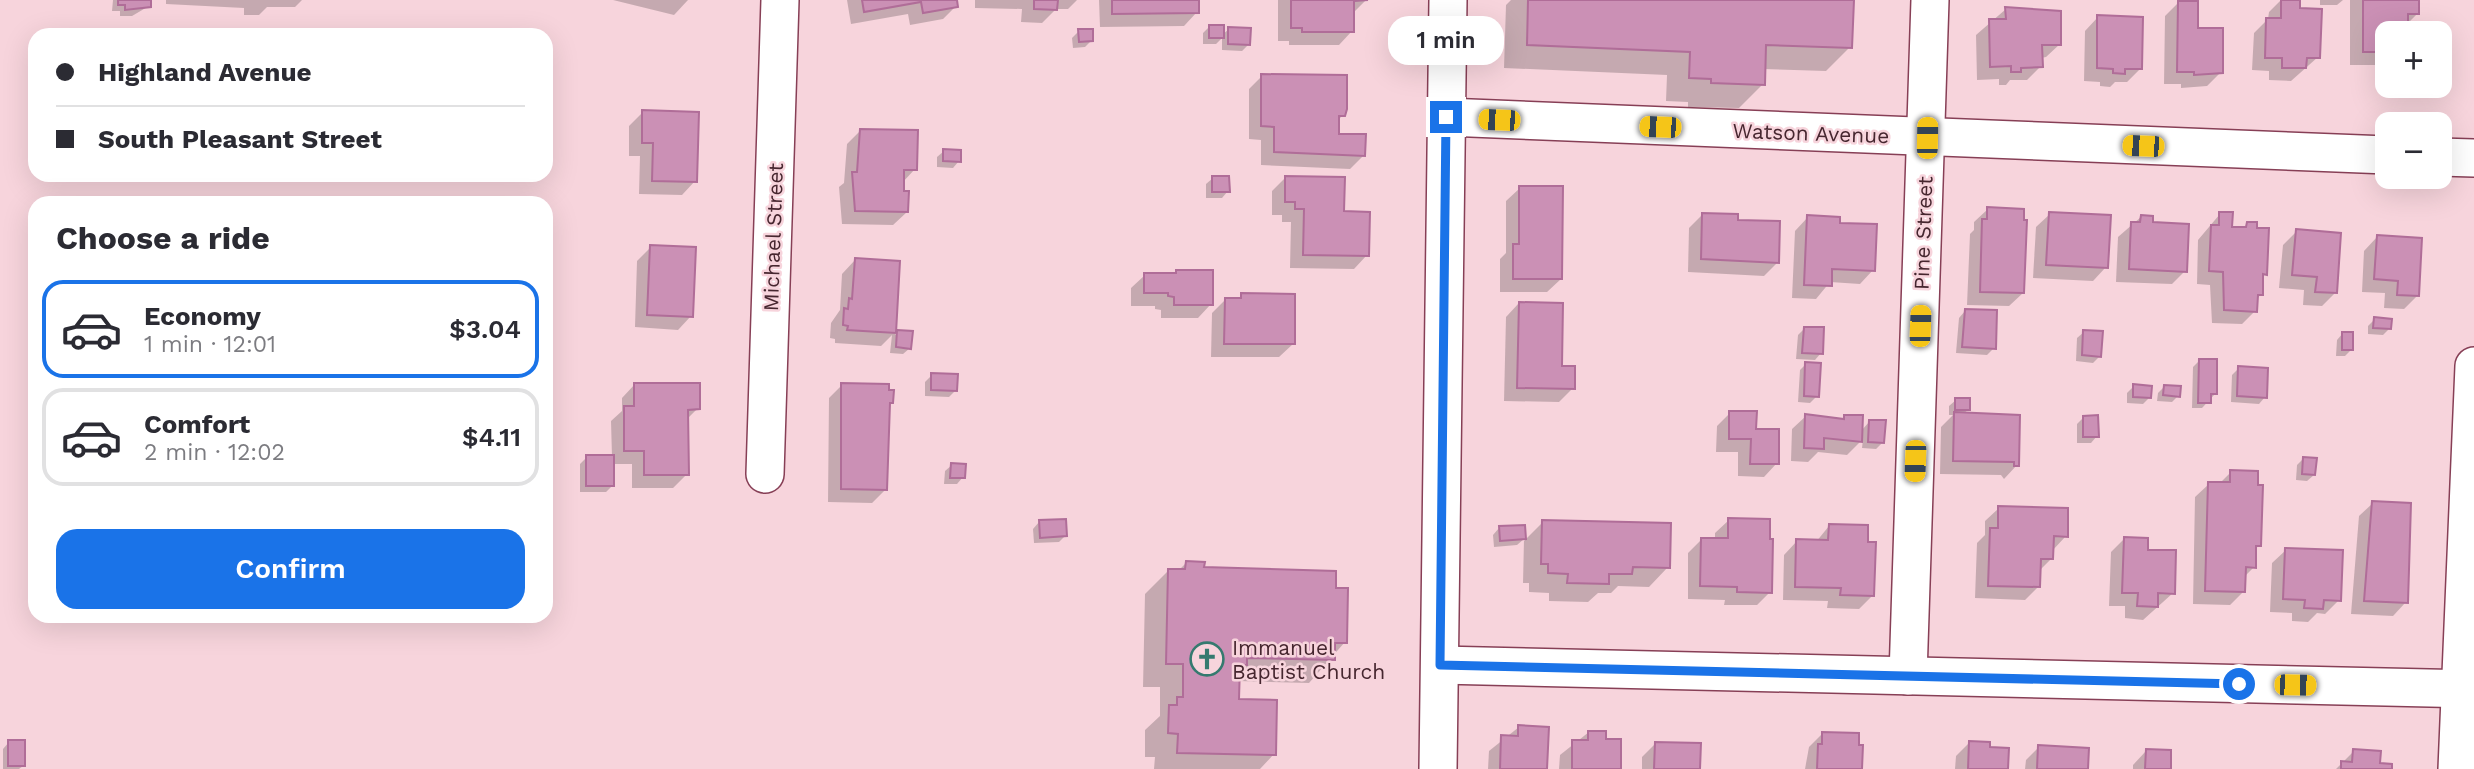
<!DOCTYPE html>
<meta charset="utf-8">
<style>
body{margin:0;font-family:"Work Sans",sans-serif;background:#f2f2f3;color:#2b2b33;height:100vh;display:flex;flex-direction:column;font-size:26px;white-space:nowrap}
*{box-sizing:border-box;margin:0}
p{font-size:23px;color:#7c7c81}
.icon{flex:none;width:38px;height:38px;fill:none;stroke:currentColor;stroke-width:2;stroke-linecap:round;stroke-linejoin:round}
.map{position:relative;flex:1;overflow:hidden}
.panel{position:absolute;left:28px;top:196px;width:525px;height:427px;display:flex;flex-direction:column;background:#fff;border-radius:21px;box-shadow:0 7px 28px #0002}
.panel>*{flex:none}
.hud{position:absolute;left:28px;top:28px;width:525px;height:154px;border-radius:21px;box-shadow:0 7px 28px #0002;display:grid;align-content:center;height:154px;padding:0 28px;background:#fff}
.controls{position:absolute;left:2375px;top:21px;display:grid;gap:14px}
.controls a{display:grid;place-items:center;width:77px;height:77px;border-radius:14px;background:#fff;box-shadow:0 7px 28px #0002;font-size:35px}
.end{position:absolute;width:32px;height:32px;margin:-16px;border:9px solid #1a73e8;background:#fff;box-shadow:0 0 0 4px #fff}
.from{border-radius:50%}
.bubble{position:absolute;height:49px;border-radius:21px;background:#fff;box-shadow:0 7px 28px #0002;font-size:23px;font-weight:600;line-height:49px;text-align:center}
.car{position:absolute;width:21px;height:42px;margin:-21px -10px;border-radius:9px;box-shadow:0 0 5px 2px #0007;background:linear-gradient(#f5c518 24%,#345 0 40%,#f5c518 0 76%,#345 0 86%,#f5c518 0)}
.hud b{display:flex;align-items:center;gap:24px;height:66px;font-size:26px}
.hud b+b{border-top:2px solid #e1e1e2}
.hud i{width:18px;height:18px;background:#2b2b33}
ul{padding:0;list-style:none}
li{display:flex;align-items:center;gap:21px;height:98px;margin:0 14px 10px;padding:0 14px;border:4px solid #e1e1e2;border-radius:21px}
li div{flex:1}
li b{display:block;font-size:26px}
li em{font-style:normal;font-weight:600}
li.on{border-color:#1a73e8}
li>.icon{width:63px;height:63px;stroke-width:1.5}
h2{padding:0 28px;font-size:32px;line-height:84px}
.action{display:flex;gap:14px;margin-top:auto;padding:14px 28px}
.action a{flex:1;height:80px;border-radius:21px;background:#1a73e8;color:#fff;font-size:28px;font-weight:600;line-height:80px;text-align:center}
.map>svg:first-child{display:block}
.shadow{fill:#0003}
.building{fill:#cb90b5;stroke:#b06d98;stroke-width:2}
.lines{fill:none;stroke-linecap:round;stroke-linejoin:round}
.minor-casing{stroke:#873f56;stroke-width:40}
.minor{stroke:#fff;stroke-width:37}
.route{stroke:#1a73e8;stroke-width:9}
.labels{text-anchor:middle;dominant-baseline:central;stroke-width:5;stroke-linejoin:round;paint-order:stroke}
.street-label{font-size:21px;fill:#46262f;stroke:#f7d4dc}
.poi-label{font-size:21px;fill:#46262f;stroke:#f7d4dc;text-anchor:start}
</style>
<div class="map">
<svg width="2474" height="769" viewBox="0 0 2474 769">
<rect width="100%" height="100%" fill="#f7d4dc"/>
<g class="shadow">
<path d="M113,0H149V6L132,16H120V11H112Z"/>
<path d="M166,0H302L295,7H267L259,15H244V8L166,4Z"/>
<path d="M613,0H688L674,15Z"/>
<path d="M847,0H955L956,6L943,19L910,25L908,14L851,24Z"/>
<path d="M975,0H1077L1068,9H1056L1042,23L1021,22L1022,9L975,8Z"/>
<path d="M1099,0H1197V12L1184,26L1100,27Z"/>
<path d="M1278,0H1366L1352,14V31L1339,45H1289V41H1278Z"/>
<path d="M1511,0H1852L1850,47L1826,71L1763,69V84L1739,108L1688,107V102L1666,101L1667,75L1504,68L1506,5Z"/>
<path d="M2281,0H2298V10L2318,57L2291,81L2269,80V71L2252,70L2254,33L2268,19L2269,12Z"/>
<path d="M2320,0H2343L2337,5H2320Z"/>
<path d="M2350,0H2418V13L2406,25V33H2387V65H2350Z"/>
<path d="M2179,2L2221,72L2207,86L2181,88V84H2164L2165,16Z"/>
<path d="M2006,9L2060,44L2046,57L2041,58V66L2027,80H2010L2006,85H1999V79L1977,80L1976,35Z"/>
<path d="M2098,17L2140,69L2127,82H2115L2110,87L2100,86V82L2084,81L2085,31Z"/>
<path d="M1210,26L1222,35L1229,29L1249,44L1242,51L1222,50V38L1216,44H1203V33Z"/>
<path d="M105,29L122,35H99Z"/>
<path d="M1079,31L1092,40L1085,47L1073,48L1072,38Z"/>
<path d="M1262,76L1343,115L1337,121V136L1364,155L1350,169L1261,165V140L1249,139V89Z"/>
<path d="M643,112L695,181L682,195L639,194L640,156H629V126Z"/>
<path d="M861,130L915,169L902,183L907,212L893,225L842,224L839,187L844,183L847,144Z"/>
<path d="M944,151L959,161L953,168L937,167V157Z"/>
<path d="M1286,177L1342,213L1367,255L1354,269L1290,268L1291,222H1282V215H1272V191Z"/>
<path d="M1213,178L1228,191L1222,198H1206V184Z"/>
<path d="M1520,188L1561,279L1547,292H1500V259L1506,253V201Z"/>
<path d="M1988,209L2023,293L2009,306L1967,305L1970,234L1974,230V222Z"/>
<path d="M2050,214L2106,267L2093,281L2033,278L2036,227Z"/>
<path d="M2220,214L2230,228L2242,229L2248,224L2265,274L2262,277L2261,294L2256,300L2255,311L2242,324L2212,323L2210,285L2197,284L2198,240Z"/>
<path d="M1702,215L1737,222L1778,262L1764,276L1688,272L1689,228Z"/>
<path d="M1808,217L1838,225L1873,270L1860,284L1830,282L1816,299L1792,298L1795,231Z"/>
<path d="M2141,217L2151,224L2185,271L2172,284L2116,282L2118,237Z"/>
<path d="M2297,231L2335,293L2322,306L2303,305L2304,290L2279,288L2283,245Z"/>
<path d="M2377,237L2417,296L2404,309L2384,308L2385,293L2362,292L2364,251Z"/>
<path d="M651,247L691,316L678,330L635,327L637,261Z"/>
<path d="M855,260L898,262L895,335L898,332L910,348L903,354L890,353L892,335L881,346L835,343V339L830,338L831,323L840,310L842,274Z"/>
<path d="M1145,275L1211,304L1198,318H1161V310L1155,309V306H1131V288Z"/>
<path d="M1242,295L1293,344L1279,357H1211L1212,313L1225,300H1237Z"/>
<path d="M1519,303L1573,388L1559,402L1504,401L1506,317Z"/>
<path d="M1965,311L1994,348L1987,355L1956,353L1959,318Z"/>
<path d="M2375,319L2390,328L2383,335L2368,334V326Z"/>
<path d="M1804,329L1821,353L1815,360L1796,359L1798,335Z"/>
<path d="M2084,332L2100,356L2093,363L2076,361L2077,338Z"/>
<path d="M2343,333L2351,350L2345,356H2336L2337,340Z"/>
<path d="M2200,360L2215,394L2202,408H2192L2193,367Z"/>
<path d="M1806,364L1817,396L1810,403L1798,402L1800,370Z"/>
<path d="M2239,368L2265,397L2259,404L2231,402L2232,375Z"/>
<path d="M932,375L956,390L949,397L925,396V382Z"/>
<path d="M635,384L698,408L686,420L687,474L673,488H632V464H613L612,486L606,492H580V464L587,457H612L611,421L622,411V398Z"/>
<path d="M842,385L891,402L888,405L886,489L872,503L828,502L829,398Z"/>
<path d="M2134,386L2150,397L2143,404L2127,403V393Z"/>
<path d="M2164,387L2178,396L2172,402L2157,401L2158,393Z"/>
<path d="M1956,400L1969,409L1963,414L2018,417L2017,465L2004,479L2001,475L1940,474L1941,427L1953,415H1949V406Z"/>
<path d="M1730,413L1755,431L1777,463L1764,477L1738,476V452H1716L1717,426Z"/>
<path d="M1806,416L1841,420L1845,417L1861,431L1870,421L1883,442L1876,449L1862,448L1863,439L1847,455L1818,452L1808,462L1791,461L1792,429Z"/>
<path d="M2083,418L2097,436L2091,443H2077V424Z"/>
<path d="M2304,458L2314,475L2307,481L2296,480L2297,465Z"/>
<path d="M952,465L963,477L957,484H944L945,471Z"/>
<path d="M2231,472L2259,545L2255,550L2254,567L2244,577V591L2230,605L2193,604L2195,497L2209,484H2219Z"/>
<path d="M2373,503L2406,602L2393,616L2351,614L2359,516Z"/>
<path d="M1999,508L2066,536L2052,551V558L2039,571V586L2025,600L1975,598L1977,543L1985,535V521Z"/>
<path d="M1729,520L1770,592L1757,605H1724L1725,600L1688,599V553L1702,539L1715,540V533Z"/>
<path d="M1039,522L1065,536L1059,542L1034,543L1033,529Z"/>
<path d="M1543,522L1668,567L1649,587L1618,586L1611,593H1598L1588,602L1549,601V593L1529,592V583H1523L1524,539L1517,545L1494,547L1493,535L1499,528L1523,526L1524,541Z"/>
<path d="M1829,526L1873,595L1859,609L1827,608L1828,601L1783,600L1784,555L1797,541L1816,542Z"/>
<path d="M2124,539L2147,552L2173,593L2143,620L2125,618V606H2109L2111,552Z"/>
<path d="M2286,550L2339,600L2325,614L2317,613L2308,622L2292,621V613L2270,612L2272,563Z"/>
<path d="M1186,563L1202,569L1334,590L1345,642L1309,683L1238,681L1237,701L1274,754L1260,769H1154L1155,757H1145V730L1160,716V687H1143L1145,594L1169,570H1179Z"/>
<path d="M1519,727L1545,769H1488L1489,751Z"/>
<path d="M1589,732L1604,740L1619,769H1559L1560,755Z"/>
<path d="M1823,733L1860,769H1805L1809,747Z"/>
<path d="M9,742L23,766L19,769H3V749Z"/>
<path d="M1656,743L1699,769H1642V757Z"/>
<path d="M1969,743L2007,749L2006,769H1955L1956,756Z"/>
<path d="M2039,747L2086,769H2025L2026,760Z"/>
<path d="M2146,751L2169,769H2133V765Z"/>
<path d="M2354,751L2379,765L2390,769H2336Z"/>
</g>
<g class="building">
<path d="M118,0H151V7L125,10V5H118Z"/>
<path d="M862,0H957L958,7L923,13L921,2L864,12Z"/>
<path d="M1034,0H1058L1057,10L1034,9Z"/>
<path d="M1112,0H1199V13L1112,14Z"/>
<path d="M1291,0H1368L1354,1V32H1302V28H1291Z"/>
<path d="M1528,0H1854L1852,48L1766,45L1765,85L1711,83V79L1689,78L1690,52L1527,45Z"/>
<path d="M2281,0H2300V8L2322,9L2320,58H2307L2306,68H2282V58H2265L2266,18H2281Z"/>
<path d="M2363,0H2419V14H2408V33H2387V52H2363Z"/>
<path d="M2178,1H2198V28H2223V73L2194,75V72H2177Z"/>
<path d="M2005,7L2061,11V45H2042L2043,67L2021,68V72H2011V66L1990,67L1989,19H2006Z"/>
<path d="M2097,15L2143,17L2142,69H2125V74L2113,73V69L2097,68Z"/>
<rect x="1209" y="25" width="15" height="13"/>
<path d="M1228,27L1251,28L1250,45L1228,44Z"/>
<path d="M1078,29H1093V41L1079,42Z"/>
<path d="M1261,74L1347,75V109L1345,116H1339V134H1366L1365,156L1274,152V127L1261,126Z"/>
<path d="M642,110L699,112L697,182L652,181L653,143H642Z"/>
<path d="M860,129L918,130L917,170H904V191H909L908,212L855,211L852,172H857Z"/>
<path d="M943,149L961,150V162L943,161Z"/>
<path d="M1212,176H1229L1230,192H1212Z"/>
<path d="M1285,176L1345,177L1344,211L1370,212L1369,256L1303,255L1304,209H1295V202H1285Z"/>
<path d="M1519,186H1563L1562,279H1513V244H1519Z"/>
<path d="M1987,207L2024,209V220H2027L2024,293L1980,292L1982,219H1987Z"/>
<path d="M2049,212L2111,215L2108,268L2046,265Z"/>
<path d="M2219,212H2233L2232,227H2246L2247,222H2257V228H2269L2267,275L2263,274V295H2258L2257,312L2224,310L2223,272L2209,271L2211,225H2219Z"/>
<path d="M1702,213L1738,214V220L1780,221L1779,263L1701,259Z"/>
<path d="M1807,215L1840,217V223L1877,224L1875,271L1832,269V286L1804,285Z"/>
<path d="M2141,215L2153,216V222L2189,224L2187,272L2129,269L2131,222H2140Z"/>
<path d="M2296,229L2341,233L2337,293L2315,292L2317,277L2292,275Z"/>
<path d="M2377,235L2422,238L2419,296L2397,295L2398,281L2374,279Z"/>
<path d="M650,245L696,247L693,317L647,315Z"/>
<path d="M855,258L900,261L896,333L847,330L848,326L843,325L844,308L848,309L849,298L852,299Z"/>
<path d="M1176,270H1213V305H1174V297L1168,296V293H1144V273H1176Z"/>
<path d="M1241,293L1295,294V344H1224L1225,298H1241Z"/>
<path d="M1519,302L1563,303L1562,366H1575V389L1517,388Z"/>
<path d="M1965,309L1997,310L1996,349L1962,347Z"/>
<path d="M2374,317L2392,319L2391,329L2373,328Z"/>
<path d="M1804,327H1824L1823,354L1802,353Z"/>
<path d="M897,330L913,331L911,349L896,347Z"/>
<path d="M2083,330L2103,331L2101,357L2082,355Z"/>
<rect x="2342" y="332" width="11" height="18"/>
<path d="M2199,359H2217V394H2211V403H2198Z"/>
<path d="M1805,362L1821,363L1819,397L1804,396Z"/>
<path d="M2238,366L2268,368L2267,398L2237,396Z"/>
<path d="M931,373L958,374L957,391L931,390Z"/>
<path d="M634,383H700V409L688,410L689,475H644V451H624V406H634Z"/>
<path d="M841,383L889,384V390H894L893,403H890L887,490L841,489Z"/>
<path d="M2133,384L2152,386L2151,398L2133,397Z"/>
<path d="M2164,385L2181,386L2180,397L2163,395Z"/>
<rect x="1955" y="398" width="15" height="12"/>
<path d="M1729,411H1757L1756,429H1779V464H1750L1751,439H1729Z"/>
<path d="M1954,412L2020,415L2019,466H2014V462L1953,461Z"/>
<path d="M1805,414L1844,419V415H1863L1862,442L1824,438V449L1804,448Z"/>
<path d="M2098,415L2099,437H2083V416Z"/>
<path d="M1869,420H1886L1884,443L1868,442Z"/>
<rect x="586" y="455" width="28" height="31"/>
<path d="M2303,457L2317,458L2315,475L2302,474Z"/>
<path d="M951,463L966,464L965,478H950Z"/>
<path d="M2230,470L2258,471V485H2263L2261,546H2256V568L2246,567L2245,592L2205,591L2208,482H2230Z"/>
<path d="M2372,501L2411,503L2408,603L2364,601Z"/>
<path d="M1998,506L2068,508V537L2054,536L2053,559H2041L2040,587L1988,586L1990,528H1998Z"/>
<path d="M1728,518L1770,519V539H1773L1772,593L1737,592V587L1700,586L1701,538H1728Z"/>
<path d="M1066,519L1067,536L1040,538L1039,520Z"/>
<path d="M1542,520L1671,523L1670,568L1633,567L1632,574H1609V584L1567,583L1568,574L1548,573V564H1541Z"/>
<path d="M1829,524L1868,525V542H1876L1874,596L1840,595L1841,588L1795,587L1796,539L1828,540Z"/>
<path d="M1525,525L1526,539L1500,541L1499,526Z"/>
<path d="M2124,537L2148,538V550H2176L2175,594L2158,593V607L2137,606L2138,593H2122Z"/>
<path d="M2285,548L2343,550L2341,601L2324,600L2323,609L2304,608L2305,600L2283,599Z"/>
<path d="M1186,561L1205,562L1204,567L1336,571V588H1348L1347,643H1335V660L1247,658V665H1240L1239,699L1277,700L1276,755L1177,753L1178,734L1168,733L1169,705H1177V697H1183V664H1166L1168,569H1185Z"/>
<path d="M1518,725L1549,727L1547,769H1500L1501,735L1518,736Z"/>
<path d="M1588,731H1606V739H1621V769H1572V740H1588Z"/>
<path d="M1822,732L1859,733V745H1863L1862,769H1817L1818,744H1822Z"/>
<rect x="8" y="740" width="17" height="26"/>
<path d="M1969,741L1990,742V747L2009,748L2008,769H1968Z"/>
<path d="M1655,742L1701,743L1700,769H1654Z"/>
<path d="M2038,745L2089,748L2088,769H2037Z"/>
<path d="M2146,749L2171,750V769H2145Z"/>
<path d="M2353,749L2381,751L2380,763L2392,764V769H2341V761L2352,762Z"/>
</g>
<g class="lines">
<defs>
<g id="minor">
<path d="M1446,117L2387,155"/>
<path d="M2440,157L2474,158"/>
<path d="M765,474L780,0"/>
<path d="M1440,665L2474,689"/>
<path d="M1908,676L1930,0"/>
<path d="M1438,769L1448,0"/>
<path d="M2457,769L2474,366"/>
</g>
</defs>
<use href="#minor" class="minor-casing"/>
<use href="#minor" class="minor"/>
</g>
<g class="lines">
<path class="route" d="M1446,117L1440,665L2239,684"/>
</g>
<defs>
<symbol id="church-ring" viewBox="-11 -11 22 22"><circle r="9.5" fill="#f7d4dc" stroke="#357a6f" stroke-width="1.5"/><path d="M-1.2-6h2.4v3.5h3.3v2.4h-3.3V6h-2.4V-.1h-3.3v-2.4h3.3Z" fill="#357a6f"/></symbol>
</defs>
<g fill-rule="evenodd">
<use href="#church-ring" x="1188" y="640" width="38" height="38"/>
</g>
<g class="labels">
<g class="street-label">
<text transform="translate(1811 133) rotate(2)">Watson Avenue</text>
<text transform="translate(1923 233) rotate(-88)">Pine Street</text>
<text transform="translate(773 237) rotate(-88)">Michael Street</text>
</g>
<g class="poi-label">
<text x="1232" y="647">Immanuel<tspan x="1232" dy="24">Baptist Church</tspan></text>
</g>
</g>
</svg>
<div class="controls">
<a>+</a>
<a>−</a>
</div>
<i class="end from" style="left:2239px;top:684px"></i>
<i class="end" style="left:1446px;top:117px"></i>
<div class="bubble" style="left:1388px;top:16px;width:116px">1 min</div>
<i class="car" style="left:1499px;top:120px;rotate:272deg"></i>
<i class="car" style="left:1660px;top:127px;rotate:272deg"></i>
<i class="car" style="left:1927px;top:138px;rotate:1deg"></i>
<i class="car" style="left:2143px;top:146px;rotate:272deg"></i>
<i class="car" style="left:1920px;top:326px;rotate:2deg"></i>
<i class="car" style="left:1915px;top:461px;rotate:182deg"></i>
<i class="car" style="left:2295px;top:685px;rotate:91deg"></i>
<div class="hud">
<b><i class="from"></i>Highland Avenue</b>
<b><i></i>South Pleasant Street</b>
</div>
<section class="panel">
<h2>Choose a ride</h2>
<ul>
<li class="on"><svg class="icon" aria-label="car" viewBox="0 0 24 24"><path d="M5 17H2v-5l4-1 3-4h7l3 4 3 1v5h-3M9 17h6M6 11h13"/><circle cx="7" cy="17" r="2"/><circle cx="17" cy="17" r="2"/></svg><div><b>Economy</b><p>1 min · 12:01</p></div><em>$3.04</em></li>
<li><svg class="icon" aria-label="car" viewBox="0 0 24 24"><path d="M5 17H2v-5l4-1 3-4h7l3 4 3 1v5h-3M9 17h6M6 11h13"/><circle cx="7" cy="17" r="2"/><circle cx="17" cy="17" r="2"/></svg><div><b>Comfort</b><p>2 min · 12:02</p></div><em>$4.11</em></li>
</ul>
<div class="action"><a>Confirm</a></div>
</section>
</div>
